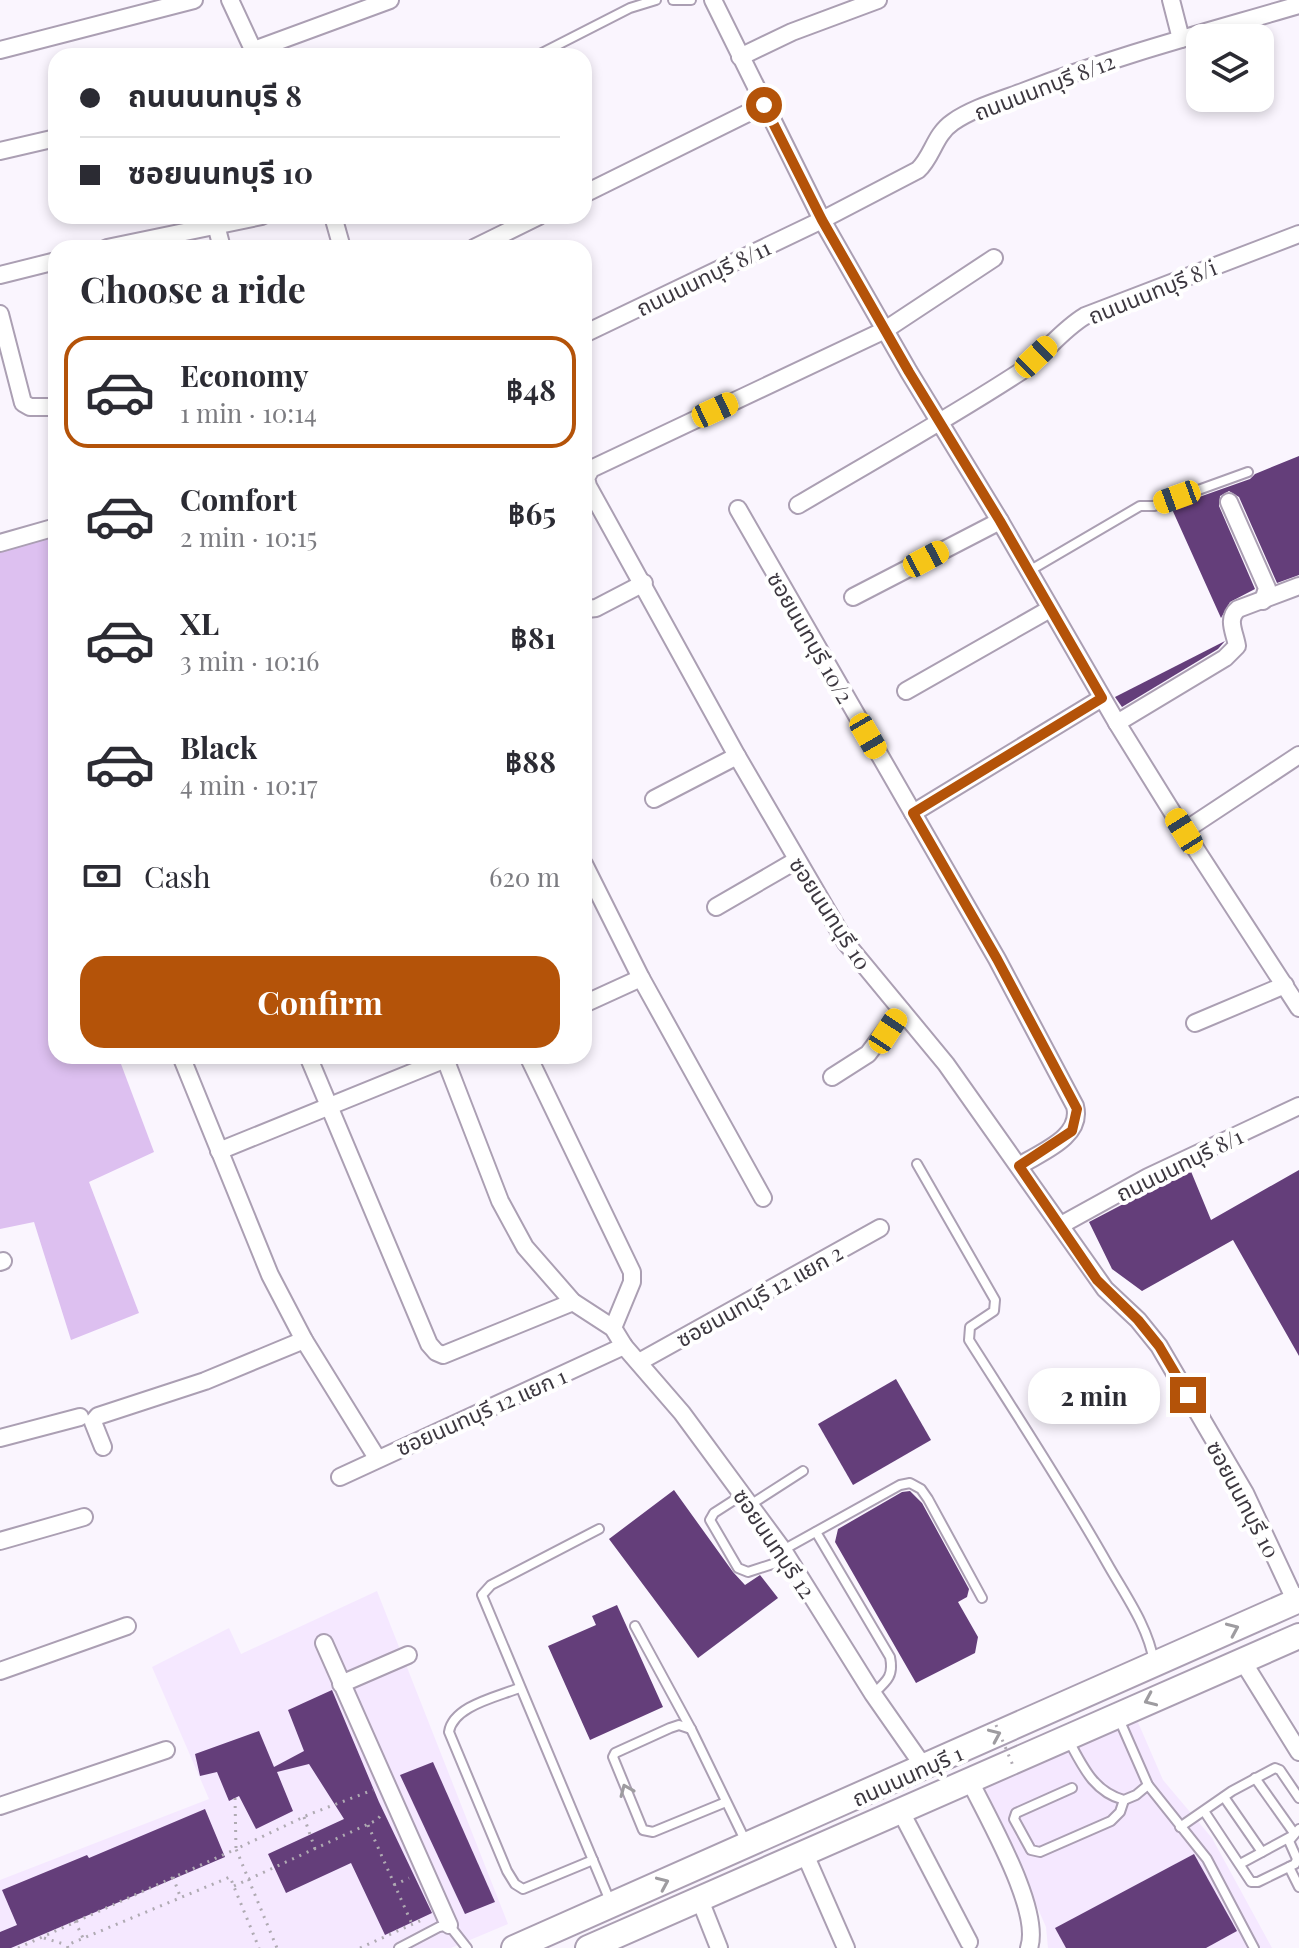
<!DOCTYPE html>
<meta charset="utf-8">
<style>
body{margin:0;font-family:"Playfair Display","Noto Sans Thai",serif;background:#f7f7f7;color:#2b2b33;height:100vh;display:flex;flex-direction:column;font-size:30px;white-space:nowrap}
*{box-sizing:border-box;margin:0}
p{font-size:26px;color:#7c7c81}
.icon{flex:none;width:44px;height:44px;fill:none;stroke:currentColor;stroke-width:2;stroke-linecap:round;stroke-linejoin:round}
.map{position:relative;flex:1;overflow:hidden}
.sheet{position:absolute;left:48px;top:240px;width:544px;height:824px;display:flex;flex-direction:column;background:#fff;border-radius:24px;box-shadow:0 4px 12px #0003}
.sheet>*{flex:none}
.hud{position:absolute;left:48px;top:48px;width:544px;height:176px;border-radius:24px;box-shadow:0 4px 12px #0003;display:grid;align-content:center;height:176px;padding:0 32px;background:#fff}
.fabs{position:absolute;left:1186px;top:24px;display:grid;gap:16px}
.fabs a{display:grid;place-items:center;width:88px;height:88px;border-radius:16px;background:#fff;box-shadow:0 4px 12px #0003;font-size:40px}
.end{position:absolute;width:36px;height:36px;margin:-18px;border:10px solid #b45309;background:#fff;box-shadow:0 0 0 4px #fff}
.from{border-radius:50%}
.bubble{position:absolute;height:56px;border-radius:24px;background:#fff;box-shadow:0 4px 12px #0003;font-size:26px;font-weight:700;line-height:56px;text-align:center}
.car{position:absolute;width:24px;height:48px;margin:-24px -12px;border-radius:10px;box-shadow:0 0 6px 2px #0007;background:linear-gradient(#f5c518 24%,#345 0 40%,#f5c518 0 76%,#345 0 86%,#f5c518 0)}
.hud b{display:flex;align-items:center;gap:28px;height:76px;font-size:30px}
.hud b+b{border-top:2px solid #e1e1e2}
.hud i{width:20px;height:20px;background:#2b2b33}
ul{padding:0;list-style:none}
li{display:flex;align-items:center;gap:24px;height:112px;margin:0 16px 12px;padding:0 16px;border:4px solid transparent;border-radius:24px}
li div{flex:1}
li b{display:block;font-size:30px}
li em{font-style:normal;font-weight:700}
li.selected{border-color:#b45309}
li>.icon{width:72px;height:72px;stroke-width:1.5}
h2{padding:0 32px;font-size:36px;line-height:96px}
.pay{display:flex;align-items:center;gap:20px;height:88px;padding:0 32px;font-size:30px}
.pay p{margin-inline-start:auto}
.button{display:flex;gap:16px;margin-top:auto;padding:16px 32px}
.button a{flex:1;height:92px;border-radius:24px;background:#b45309;color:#fff;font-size:32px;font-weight:700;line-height:92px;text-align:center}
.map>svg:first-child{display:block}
.built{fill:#f5e8ff}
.green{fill:#ddc0f0}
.building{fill:#643e7a}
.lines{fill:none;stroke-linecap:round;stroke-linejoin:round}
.service-casing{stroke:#ab9fb3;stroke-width:12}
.minor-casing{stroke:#ab9fb3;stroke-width:20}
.secondary-casing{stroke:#ab9fb3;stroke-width:28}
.path{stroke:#afaab2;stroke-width:3;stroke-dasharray:2 6;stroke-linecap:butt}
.service{stroke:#fff;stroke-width:8}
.minor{stroke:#fff;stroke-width:16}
.secondary{stroke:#fff;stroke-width:24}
.path-bridge{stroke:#afaab2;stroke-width:3;stroke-dasharray:2 6;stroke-linecap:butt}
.oneway{stroke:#9e9ca0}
.route{stroke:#b45309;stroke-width:10}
.labels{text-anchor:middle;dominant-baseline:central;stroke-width:8;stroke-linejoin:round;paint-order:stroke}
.street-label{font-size:22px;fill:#3d3840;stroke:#fff}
</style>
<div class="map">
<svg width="1299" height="1948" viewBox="0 0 1299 1948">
<rect width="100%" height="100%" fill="#faf5fe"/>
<g class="built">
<path d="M377,1591L508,1924L451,1948H0V1880L209,1799L152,1667L229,1628L241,1654Z"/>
<path d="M1137,1720L1163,1780L1212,1838L1272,1948H1048L1046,1927L985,1788Z"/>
</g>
<path class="green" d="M56,531V1056H118L154,1152L89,1182L139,1313L71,1340L34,1222L0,1229V542Z"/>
<g class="building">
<path d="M1299,456V575L1277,583L1239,497L1229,491L1220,496L1219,506L1255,589L1230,602L1221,618L1171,507L1250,479L1255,474Z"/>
<path d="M1225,641L1218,649L1122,707L1115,697Z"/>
<path d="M1190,1169L1211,1220L1299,1170V1356L1233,1240L1142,1291L1112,1269L1089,1222Z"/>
<path d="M896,1379L931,1440L853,1485L818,1424Z"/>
<path d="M674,1490L733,1572L745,1585L760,1575L778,1598L698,1658L609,1539Z"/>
<path d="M910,1491L922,1503L969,1589L967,1597L958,1602L978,1637L975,1653L916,1683L835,1542L838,1529L902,1492Z"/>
<path d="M617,1605L663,1707L590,1740L548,1646L596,1625L592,1616Z"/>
<path d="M332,1690L379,1802L432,1913L385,1935L351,1863L286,1893L268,1854L344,1819L309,1764L277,1772L293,1811L256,1829L239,1796L229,1801L217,1772L200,1776L195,1754L259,1731L274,1767L304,1751L288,1710Z"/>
<path d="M433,1762L495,1902L465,1914L400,1775Z"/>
<path d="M205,1809L225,1857L11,1948H0V1932L17,1925L2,1890L87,1855L89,1858Z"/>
<path d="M1194,1854L1237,1931L1206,1948H1066L1055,1928Z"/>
</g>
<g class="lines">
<defs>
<g id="service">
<path d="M673,0H691"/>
<path d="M536,56L630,8L656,0"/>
<path d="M1029,571L1140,506H1154L1248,472"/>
<path d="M917,1164L995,1300L994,1311L970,1327L969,1340C1016,1414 1064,1487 1107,1563C1125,1595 1148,1626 1154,1662"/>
<path d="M742,1495L714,1513L710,1520L738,1568L748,1572L788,1559"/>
<path d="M750,1505L803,1471"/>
<path d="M599,1529L491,1585L482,1595L610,1901"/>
<path d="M816,1532L890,1657C894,1676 887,1681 873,1694"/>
<path d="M783,1550L900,1485L910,1483L921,1489L928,1499L982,1598"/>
<path d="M635,1626L691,1729L746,1842"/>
<path d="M519,1688C497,1697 453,1706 449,1732L507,1871L515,1884L523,1889L593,1860"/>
<path d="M1119,1719L1148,1785L1207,1859L1254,1948"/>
<path d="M691,1729L679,1725L670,1728L615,1753L613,1757L643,1830L653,1832L726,1802"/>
<path d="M1069,1741C1083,1767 1094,1792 1124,1800L1136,1795L1148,1785"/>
<path d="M1255,1778L1294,1833"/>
<path d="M1072,1788L1016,1813L1014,1819L1031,1850L1040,1852L1111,1821L1120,1812L1124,1800"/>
<path d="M1224,1797L1262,1852"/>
<path d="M1204,1811L1251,1882H1258L1295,1864L1297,1859L1289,1841L1299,1829"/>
<path d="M1180,1827L1232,1791L1275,1768L1280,1770L1299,1798"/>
<path d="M1240,1864L1290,1837"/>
<path d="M1289,1867L1299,1887"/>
<path d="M399,1948L439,1927L449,1925L467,1948"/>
</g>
<g id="minor">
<path d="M230,0L256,56"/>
<path d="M713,0L822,220L909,372L1000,521L1117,723L1184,831L1299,1008"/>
<path d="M1171,0L1181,39"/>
<path d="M0,50L194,0"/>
<path d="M254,50L390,0"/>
<path d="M740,57L792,32L878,0"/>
<path d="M0,151L56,138"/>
<path d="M584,194L764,105"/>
<path d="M333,216L342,248"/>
<path d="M216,225L222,248"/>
<path d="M107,248L262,216"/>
<path d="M474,248L539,216"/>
<path d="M994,258L885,330L591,469L586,478L588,486L737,756L846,943L946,1064L1105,1289L1138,1320L1159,1346L1245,1493L1296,1602"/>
<path d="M0,275L56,261"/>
<path d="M0,314L23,403L30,407H56"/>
<path d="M584,334L822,220L918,170C933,156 934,135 953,122C973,108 1002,100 1025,91C1115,56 1207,32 1299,5"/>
<path d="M1229,502L1267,588L1263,601"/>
<path d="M798,505C872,461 948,419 1020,372C1043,356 1060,331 1085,316L1299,234"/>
<path d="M738,509L997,959L1075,1106C1083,1137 1041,1152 1019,1166"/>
<path d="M0,543L56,527"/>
<path d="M853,597L1000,521"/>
<path d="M584,606L587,609L596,608L644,583"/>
<path d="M906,691L1050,609"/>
<path d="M1117,723L1225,658L1237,646C1235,633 1226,619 1238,609L1299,586"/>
<path d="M654,799L737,756"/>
<path d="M913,813L1102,698"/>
<path d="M1184,831L1299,755"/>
<path d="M584,864L641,978L763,1198"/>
<path d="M716,907L797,860"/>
<path d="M584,1004L641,978"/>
<path d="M1195,1023L1285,985"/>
<path d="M181,1056L270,1275L304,1340L377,1458"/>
<path d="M308,1056L429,1344L436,1352L443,1355L573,1302"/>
<path d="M444,1056L500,1201L525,1247L573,1302L613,1328L624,1346L682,1413L783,1550L873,1694L924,1767"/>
<path d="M528,1056L632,1272V1282L613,1328"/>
<path d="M832,1077L868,1054L901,1010"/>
<path d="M219,1151L453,1056"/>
<path d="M1061,1225L1148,1177L1299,1106"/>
<path d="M0,1262L3,1261"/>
<path d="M639,1362L880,1228"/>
<path d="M0,1438L80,1417"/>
<path d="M103,1447L93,1422L98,1416L205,1381L304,1340"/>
<path d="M340,1477L624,1346"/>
<path d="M0,1541L84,1517"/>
<path d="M324,1643L449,1925"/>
<path d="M1242,1660L1299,1752"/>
<path d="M0,1671L127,1626"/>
<path d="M341,1684L408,1655"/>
<path d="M969,1779C987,1817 1042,1910 1029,1948"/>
<path d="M0,1806L166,1750"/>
<path d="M900,1810L969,1942"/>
<path d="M804,1852L846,1948"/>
<path d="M700,1900L719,1948"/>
</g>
<g id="secondary">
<path d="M514,1948L1299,1600"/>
<path d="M588,1948L1299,1636"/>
</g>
</defs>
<use href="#service" class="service-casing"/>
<use href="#minor" class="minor-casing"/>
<use href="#secondary" class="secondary-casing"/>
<g class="path">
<path d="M235,1798L236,1849L310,1814L373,1790"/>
<path d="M304,1817L315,1849"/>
<path d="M368,1825L412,1924"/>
<path d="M173,1877L180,1896"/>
<path d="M394,1885L409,1878"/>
<path d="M234,1886L377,1820L381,1815"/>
<path d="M75,1921L83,1938"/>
<path d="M44,1938L67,1945"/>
<path d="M18,1948L236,1849L277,1948"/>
<path d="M68,1948L67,1945L230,1877L259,1948"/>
<path d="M360,1948L424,1919"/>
</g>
<use href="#service" class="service"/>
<use href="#minor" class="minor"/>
<use href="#secondary" class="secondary"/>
<path class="path-bridge" d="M996,1725L1014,1768"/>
</g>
<defs><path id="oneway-chevron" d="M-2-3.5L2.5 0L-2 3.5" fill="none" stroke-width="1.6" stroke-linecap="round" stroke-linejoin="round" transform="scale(2)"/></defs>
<g class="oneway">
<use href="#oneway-chevron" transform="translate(1233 1629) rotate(-24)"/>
<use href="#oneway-chevron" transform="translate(1150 1700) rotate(156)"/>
<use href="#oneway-chevron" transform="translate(995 1735) rotate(-24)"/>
<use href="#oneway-chevron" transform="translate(626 1790) rotate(-113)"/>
<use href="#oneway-chevron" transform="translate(663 1883) rotate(-24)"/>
</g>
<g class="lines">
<path class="route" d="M764,105L822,220L909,372L1000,521L1102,698L913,813L997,959L1077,1109L1072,1131L1019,1166L1097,1280L1138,1320L1159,1346L1188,1395"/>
</g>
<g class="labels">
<g class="street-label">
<text transform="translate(1044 86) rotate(-21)">ถนนนนทบุรี 8/12</text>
<text transform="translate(703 277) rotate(-26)">ถนนนนทบุรี 8/11</text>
<text transform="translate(1152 291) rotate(-22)">ถนนนนทบุรี 8/i</text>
<text transform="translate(811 637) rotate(60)">ซอยนนทบุรี 10/2</text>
<text transform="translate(831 913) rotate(57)">ซอยนนทบุรี 10</text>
<text transform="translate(1179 1164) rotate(-26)">ถนนนนทบุรี 8/1</text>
<text transform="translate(759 1295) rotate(-29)">ซอยนนทบุรี 12 แยก 2</text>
<text transform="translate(481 1411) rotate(-24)">ซอยนนทบุรี 12 แยก 1</text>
<text transform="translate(1244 1499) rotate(62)">ซอยนนทบุรี 10</text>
<text transform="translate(775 1543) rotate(56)">ซอยนนทบุรี 12</text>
<text transform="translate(907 1775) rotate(-24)">ถนนนนทบุรี 1</text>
</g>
</g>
</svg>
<div class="fabs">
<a><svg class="icon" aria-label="layers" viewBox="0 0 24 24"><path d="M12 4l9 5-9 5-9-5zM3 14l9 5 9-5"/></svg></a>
</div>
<i class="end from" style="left:764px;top:105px"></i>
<i class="end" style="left:1188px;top:1395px"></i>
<div class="bubble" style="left:1028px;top:1368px;width:132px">2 min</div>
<i class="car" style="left:1036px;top:357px;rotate:46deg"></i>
<i class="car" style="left:715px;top:410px;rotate:65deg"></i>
<i class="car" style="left:1177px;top:497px;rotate:250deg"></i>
<i class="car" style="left:926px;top:559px;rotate:62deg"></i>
<i class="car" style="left:868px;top:736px;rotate:150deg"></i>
<i class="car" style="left:1184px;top:831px;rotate:328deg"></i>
<i class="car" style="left:888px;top:1031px;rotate:33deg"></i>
<div class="hud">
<b><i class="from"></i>ถนนนนทบุรี 8</b>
<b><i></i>ซอยนนทบุรี 10</b>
</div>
<section class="sheet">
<h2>Choose a ride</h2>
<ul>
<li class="selected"><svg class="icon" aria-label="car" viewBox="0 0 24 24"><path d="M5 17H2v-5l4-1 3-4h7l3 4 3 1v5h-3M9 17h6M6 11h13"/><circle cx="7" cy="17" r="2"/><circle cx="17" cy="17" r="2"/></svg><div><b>Economy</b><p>1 min · 10:14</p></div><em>฿48</em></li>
<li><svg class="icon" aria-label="car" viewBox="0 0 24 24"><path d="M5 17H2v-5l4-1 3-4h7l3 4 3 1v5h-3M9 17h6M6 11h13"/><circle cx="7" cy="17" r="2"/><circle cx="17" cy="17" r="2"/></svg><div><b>Comfort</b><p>2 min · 10:15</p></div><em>฿65</em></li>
<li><svg class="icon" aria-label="car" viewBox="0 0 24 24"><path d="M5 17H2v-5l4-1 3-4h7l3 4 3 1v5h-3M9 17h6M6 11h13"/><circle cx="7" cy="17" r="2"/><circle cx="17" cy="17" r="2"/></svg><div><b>XL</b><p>3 min · 10:16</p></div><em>฿81</em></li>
<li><svg class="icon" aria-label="car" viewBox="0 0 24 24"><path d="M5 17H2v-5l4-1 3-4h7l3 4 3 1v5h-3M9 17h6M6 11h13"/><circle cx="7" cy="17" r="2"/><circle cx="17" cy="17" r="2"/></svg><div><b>Black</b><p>4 min · 10:17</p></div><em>฿88</em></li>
</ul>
<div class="pay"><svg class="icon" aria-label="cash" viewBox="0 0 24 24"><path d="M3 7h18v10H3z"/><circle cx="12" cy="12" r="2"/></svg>Cash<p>620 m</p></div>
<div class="button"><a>Confirm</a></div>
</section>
</div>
